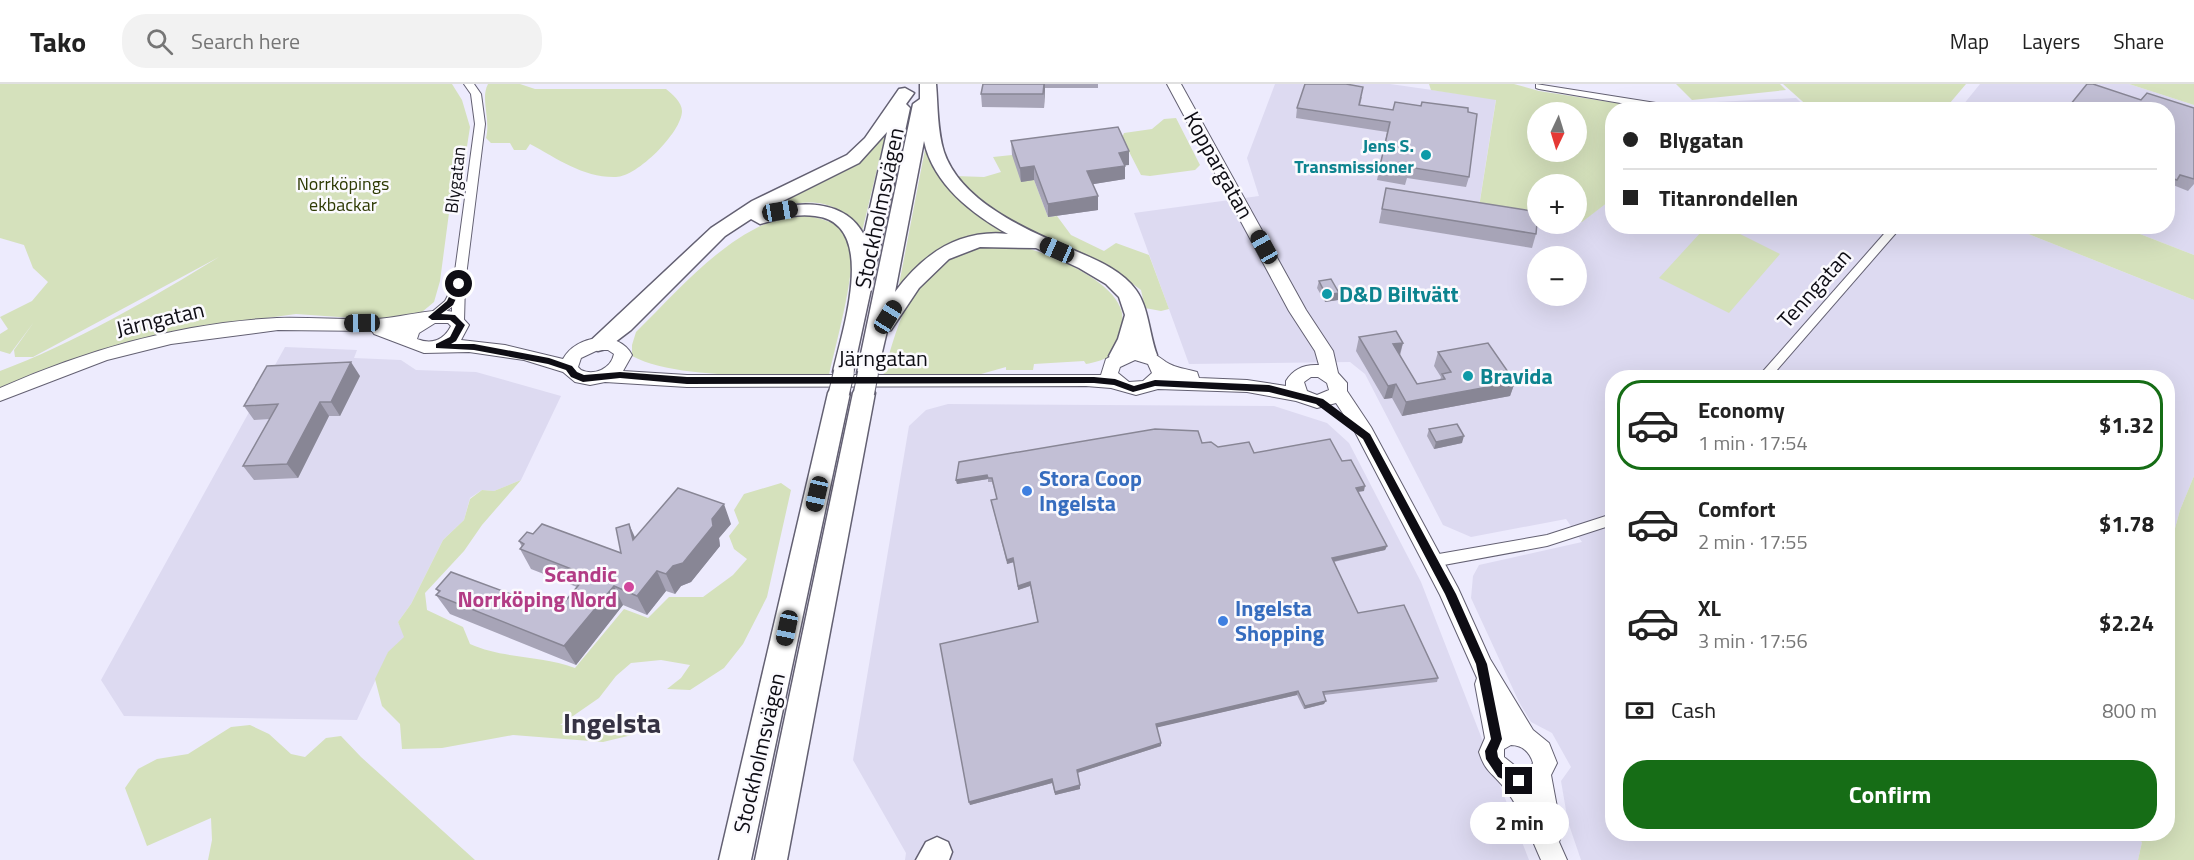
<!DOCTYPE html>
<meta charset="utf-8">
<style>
body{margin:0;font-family:"Titillium Web",sans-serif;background:#f2f2f2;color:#222;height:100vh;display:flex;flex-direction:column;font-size:22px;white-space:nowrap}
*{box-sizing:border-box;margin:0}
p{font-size:20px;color:#767676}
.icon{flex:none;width:33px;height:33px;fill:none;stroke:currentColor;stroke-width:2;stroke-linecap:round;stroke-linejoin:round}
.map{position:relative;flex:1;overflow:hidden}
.details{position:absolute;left:1605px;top:286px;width:570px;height:471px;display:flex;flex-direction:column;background:#fff;border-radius:24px;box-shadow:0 6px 24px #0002}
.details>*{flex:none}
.guide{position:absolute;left:1605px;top:18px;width:570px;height:132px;border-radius:24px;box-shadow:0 6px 24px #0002;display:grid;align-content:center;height:132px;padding:0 18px;background:#fff}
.needle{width:39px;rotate:184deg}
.buttons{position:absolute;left:1527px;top:18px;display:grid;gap:12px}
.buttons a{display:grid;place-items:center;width:60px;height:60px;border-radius:50%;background:#fff;box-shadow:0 6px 24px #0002;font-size:30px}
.end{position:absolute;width:27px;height:27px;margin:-14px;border:8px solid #0e0d14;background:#fff;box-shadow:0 0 0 3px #fff}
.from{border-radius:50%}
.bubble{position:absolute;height:42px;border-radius:21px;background:#fff;box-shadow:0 6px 24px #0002;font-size:20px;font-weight:700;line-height:42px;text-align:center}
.car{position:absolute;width:18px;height:36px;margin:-18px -9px;border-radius:8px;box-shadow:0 0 4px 2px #0007;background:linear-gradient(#222 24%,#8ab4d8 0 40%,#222 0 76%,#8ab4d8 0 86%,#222 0)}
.guide b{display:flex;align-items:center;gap:21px;height:57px;font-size:22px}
.guide b+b{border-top:2px solid #e0e0e0}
.guide i{width:15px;height:15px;background:#222}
ul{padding:10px 0 0;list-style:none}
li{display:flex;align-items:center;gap:18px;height:90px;margin:0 12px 9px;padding:0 6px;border:3px solid transparent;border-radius:24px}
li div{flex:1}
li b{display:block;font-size:22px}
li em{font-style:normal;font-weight:700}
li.current{border-color:#166d16}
li>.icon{width:54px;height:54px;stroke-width:1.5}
.pay{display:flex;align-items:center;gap:15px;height:66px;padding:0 18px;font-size:22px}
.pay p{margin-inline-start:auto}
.cta{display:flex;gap:12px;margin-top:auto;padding:12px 18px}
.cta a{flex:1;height:69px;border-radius:24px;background:#166d16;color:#fff;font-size:24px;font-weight:700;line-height:69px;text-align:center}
header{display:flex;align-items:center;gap:36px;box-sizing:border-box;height:84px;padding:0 30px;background:#fff;border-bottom:2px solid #e0e0e0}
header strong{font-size:28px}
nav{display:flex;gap:33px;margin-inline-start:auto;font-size:21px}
.search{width:420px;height:54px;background:#f2f2f2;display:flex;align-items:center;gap:15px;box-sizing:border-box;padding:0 21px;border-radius:24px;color:#767676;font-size:22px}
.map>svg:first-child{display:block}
.built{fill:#dddaf1;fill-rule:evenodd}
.green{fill:#d5e1bc;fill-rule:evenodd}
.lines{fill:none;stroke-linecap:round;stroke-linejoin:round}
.street-casing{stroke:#636072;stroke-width:2}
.secondary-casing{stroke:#636072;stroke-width:2}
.highway-casing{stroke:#636072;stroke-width:3}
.street{fill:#fff;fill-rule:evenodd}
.secondary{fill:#fff;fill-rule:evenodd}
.highway{fill:#fff;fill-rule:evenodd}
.highway-bridge-casing{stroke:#636072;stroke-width:22;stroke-linecap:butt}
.highway-bridge{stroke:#fff;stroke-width:20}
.wall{fill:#a7a4b7}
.shaded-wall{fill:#888695}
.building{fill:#c2bfd5;stroke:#888695;stroke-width:1.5}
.route{fill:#0e0d14}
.culture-dot{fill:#0f9aa8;stroke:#fbfafe;stroke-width:2}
.shop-dot{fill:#3f7fe0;stroke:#fbfafe;stroke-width:2}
.hotel-dot{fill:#d1479c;stroke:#fbfafe;stroke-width:2}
.labels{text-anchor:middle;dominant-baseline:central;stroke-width:5;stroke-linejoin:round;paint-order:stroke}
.far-culture-label{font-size:18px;font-weight:bold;fill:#0d838f;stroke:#fbfafe;text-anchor:end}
.far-street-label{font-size:18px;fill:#0e0d14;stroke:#fbfafe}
.far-park-label{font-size:18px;fill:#2e3a04;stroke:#fbfafe}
.street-label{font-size:22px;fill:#0e0d14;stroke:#fbfafe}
.culture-label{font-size:22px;font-weight:bold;fill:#0d838f;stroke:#fbfafe;text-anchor:start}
.shop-label{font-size:22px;font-weight:bold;fill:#366cbe;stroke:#fbfafe;text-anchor:start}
.hotel-label{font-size:22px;font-weight:bold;fill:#b23c85;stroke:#fbfafe;text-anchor:end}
.district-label{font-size:28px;font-weight:bold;fill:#353243;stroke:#fbfafe}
</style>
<header>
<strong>Tako</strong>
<div class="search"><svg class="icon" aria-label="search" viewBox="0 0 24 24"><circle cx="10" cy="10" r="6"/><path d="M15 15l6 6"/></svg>Search here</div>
<nav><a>Map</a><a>Layers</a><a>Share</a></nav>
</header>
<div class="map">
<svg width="2194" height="776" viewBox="0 0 2194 776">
<rect width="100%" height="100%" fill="#edebfd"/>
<g class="built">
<path d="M1275,0H1390L1496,15L1479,122L1537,131L1538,140H1576L1577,137H1582L1612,115V142L1694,143L1703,147L1733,148L1726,142L2011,143L2194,216V392L2180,426L2168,470V294H1612V750H2127L2142,758L2138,776H1581L1568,738L1561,697L1571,683L1552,649L1531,638L1519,618L1471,514L1473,492L1479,481L1582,458L1566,435L1471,453L1443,441L1365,290L1350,278L1189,280L1134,129L1259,112L1247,74ZM1538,172H1576V212H1538Z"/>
<path d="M1980,0H2129L2194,21V171L2122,143L2168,142V26H1959Z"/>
<path d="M1796,14L1808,25L1637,26L1636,22Z"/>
<path d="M285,263L357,266L354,274L401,276L416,286L476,288L561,312L521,396L494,407L482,406L470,414L464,436L443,456L411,520L398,538L405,553L388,569L357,636L124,632L101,596Z"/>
<path d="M948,320L1274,322L1327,339L1349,359L1421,498L1529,776H905L906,769L853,676L909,342L926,326Z"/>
</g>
<g class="green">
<path d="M0,0H452L462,16L470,43L461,101L452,115L449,129L440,197L434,218L410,238L296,230L210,242L34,289L0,305V287C71,261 154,213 219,173L33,273H15L14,266L34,238L10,270L0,267V250L8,245L0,233L32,217L48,198L33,184L24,161L0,154Z"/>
<path d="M488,0H520L535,5H666C672,10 682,18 682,27C682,48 637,93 616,93C584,94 558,75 530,60L526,66H514L510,59H491L486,54C491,35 480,15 488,0Z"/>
<path d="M1429,0H1514L1539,7L1636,22L1637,25L1612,26V115L1582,138L1577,137L1576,100H1538L1537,131L1479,123L1496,16L1431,6ZM1538,28H1576V68H1538Z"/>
<path d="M1676,0H1780L1786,6L1692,16Z"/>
<path d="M1783,0H1966L1944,26L1811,25Z"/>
<path d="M2129,0H2194V21Z"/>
<path d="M1176,34L1200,81L1195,86L1150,92L1141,91L1122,54L1124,49L1152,45L1164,35Z"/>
<path d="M886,48L861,152C855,143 850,132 841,127C808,107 767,126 738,142Z"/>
<path d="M926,60L933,80L1021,152L977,153L897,211Z"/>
<path d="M1012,71L1034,96L1048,133L1057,132L1071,151L1104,167L1116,159L1149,171L1169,225L1161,227L1145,224L1141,206L1108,182L1043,154L981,118L955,92L984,93L1001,88L993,73Z"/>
<path d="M793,130C811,132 843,136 850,157C858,183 835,262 829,291C776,291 677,296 632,272V261L636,248C682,203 728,146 793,130Z"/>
<path d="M1694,143H1726L1780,170L1729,229L1659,194L1702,147Z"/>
<path d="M2011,143H2122L2194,171V216Z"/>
<path d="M1012,160C1043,167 1107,192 1120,223C1125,233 1121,244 1119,255C1115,273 1103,277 1086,280L1084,277L1034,280L1033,286H1006V283L974,292H883C905,213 920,165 1012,160Z"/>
<path d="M2194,392V776H2138L2142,758L2127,750H2168V470L2180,426Z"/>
<path d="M521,396L482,441L464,467L425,509L427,526L463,543L470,560C503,575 541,571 575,584L624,525L648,534L669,513H703L733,491L747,475L734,465L729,452L739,439L734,426L744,410L781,399L791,406L767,513L743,560L724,584L690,606L667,605L681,594L690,581L661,576L631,579L616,592L599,614L560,641H596L612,638L638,643L632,651L603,658L513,651L442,664L402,665L400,640L382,622L375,595L388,568L404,553L398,538L411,520L443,456L464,436L470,415L482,406L494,407Z"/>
<path d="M250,641L269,650L291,670L305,673L326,654L341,652L361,673L475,776H208L212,756L211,734L147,762L125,704L138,685L157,675L188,670L231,643Z"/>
</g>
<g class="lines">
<defs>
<g id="street">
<path d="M464,0H474L481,10L485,40L465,200L464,237L458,241L452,237V223L432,237L426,233L445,217L453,202L475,40L471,10Z"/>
<path d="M1536,0L1681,23L1686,26H1661L1539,5L1536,4Z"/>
<path d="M1891,142H1902L1770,294H1757Z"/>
<path d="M1612,430V441L1547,462L1433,483L1428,481L1426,477L1428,473L1433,471L1547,451Z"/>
</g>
<path id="secondary" d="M1167,0H1181L1306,226L1333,267L1338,289L1347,299V307L1371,343L1458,504L1490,575L1533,646L1549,659L1557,679L1551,691L1562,750L1559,758L1567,776H1541C1530,752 1520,722 1502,701C1491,688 1485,687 1479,668L1485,654L1475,600L1477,594L1440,511L1354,346L1336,319L1317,324L1296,317L1247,308L1158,305L1136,311L1111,304L1086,302L687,303L605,298L590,301L575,298L563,288L524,276L469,268L424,269L374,250L372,247L278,246L171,260L107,276L0,317V304C88,265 181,239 277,234C310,233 344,236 377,235C403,234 433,222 458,229L469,241L461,256L505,261L563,275C576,251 618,245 632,271L623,287L687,291H1101L1106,275C1132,262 1142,260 1166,278C1175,284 1187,285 1197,288L1199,294L1247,296L1286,302V297C1293,285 1304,280 1319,281L1315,267L1289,227ZM435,239H448L451,242C444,256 432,261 417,255L419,249ZM598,266H608L614,270C611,285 594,292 581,286L578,283L581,274ZM1135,276L1148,280L1152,289L1143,297L1129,298L1118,289L1120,283ZM1311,293H1318L1327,299L1329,306L1317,311L1307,307L1304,298ZM1511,661C1522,661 1530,668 1533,679L1530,685H1519L1504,673V665Z"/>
<g id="highway">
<path d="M920,0H936C938,22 937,46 944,68C961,118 1027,146 1071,165C1094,175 1121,185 1136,206C1149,224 1149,250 1157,271L1154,276L1146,278L1138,276L1134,267L1128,277L1120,279L1112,277L1109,272L1118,255L1125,231L1119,213L1106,200L1079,184L1036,164L980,163L949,175L919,204L891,246L887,247L876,294L868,297L860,294L857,289L913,20L920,15ZM924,57C933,100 972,130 1008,150C959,145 923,170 895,208Z"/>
<path d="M905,4L914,9L906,20L910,24L852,293L844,296L836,293L833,288C841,250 880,139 815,132C796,129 778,135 760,140L751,135L725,152L631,246L606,265L598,267L590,265L587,260L711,144L752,117L847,71L865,54L899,5ZM887,48L864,151C845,114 798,117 763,127L859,79Z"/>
<path d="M839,301L847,303L850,309L751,776H719L828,309L831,303Z"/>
<path d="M864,301L872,303L875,309L787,776H755L853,309L856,303Z"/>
<path d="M937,753L948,758L952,768L949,776H916L926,758Z"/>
</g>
</defs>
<use href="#street" class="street-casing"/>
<use href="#secondary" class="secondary-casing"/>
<use href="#highway" class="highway-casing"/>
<use href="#street" class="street"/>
<use href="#secondary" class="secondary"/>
<use href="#highway" class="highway"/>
<defs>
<g id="highway-bridge">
<path d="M839,309L844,288"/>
<path d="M864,309L868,289"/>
</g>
</defs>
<use href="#highway-bridge" class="highway-bridge-casing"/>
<use href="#highway-bridge" class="highway-bridge"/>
</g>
<g class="wall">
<path d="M983,0H1098V4H1045L1044,24L982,23L981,10Z"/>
<path d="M1362,13L1360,21L1393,26L1468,28L1469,93L1466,103L1407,94L1405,101L1377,96L1387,48L1296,34L1297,24Z"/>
<path d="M2141,16L2194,24V100L2188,107L2173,101L2168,107V26Z"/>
<path d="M1011,57L1129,67V81H1125V95L1093,100L1098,126L1048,133L1034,96L1021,98L1012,71Z"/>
<path d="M1386,104L1536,150L1532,164L1379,139Z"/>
<path d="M1319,197L1339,209L1338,216L1325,218L1317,204Z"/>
<path d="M1359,253L1403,259L1400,272L1417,300L1440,296L1441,293L1434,282L1438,268L1515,298L1510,312L1402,332L1392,314L1384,315L1356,267Z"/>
<path d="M360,292L340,332H329L298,394L254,396L243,382L270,335L254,336L244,322Z"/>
<path d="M1429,345L1462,359L1434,365L1427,352Z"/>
<path d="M1202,359L1218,363L1254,369L1342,377L1364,407L1358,408L1387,462L1385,466L1334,478L1358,529L1438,594L1437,598L1324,611V620L1304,625L1297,611L1157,643L1161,662L1077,689L1080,705L1055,711L1052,699L970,721L940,560L1038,538L1030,502L1018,506L1014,478L1007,480L991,416L997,415L992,398H988V395L957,400L956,396Z"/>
<path d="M731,440L719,454L720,462L691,498L681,502L675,510L666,507L647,531L623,521L576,581L450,530L436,511L439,509L436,505L557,527L577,503L531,485L520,465L522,463L519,457L533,450L621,469L635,453Z"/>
</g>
<g class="shaded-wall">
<path d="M1044,0H1045V4L1044,24Z"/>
<path d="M1129,67V81L1119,82V69Z"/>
<path d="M1034,82V96L1021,98L1020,84Z"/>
<path d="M1125,82V95L1088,101L1087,87Z"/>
<path d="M1098,112V126L1048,133V120Z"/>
<path d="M1339,209L1338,216L1325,218L1326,211Z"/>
<path d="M1403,259L1399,272L1393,260Z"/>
<path d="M351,278L360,292L340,332L331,318Z"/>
<path d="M1515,298L1510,312L1402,332L1406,318Z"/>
<path d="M1396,300L1392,314L1384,315L1388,302Z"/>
<path d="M320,318L329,332L298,394L287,380Z"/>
<path d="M1464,352L1462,359L1434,365L1436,358Z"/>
<path d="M987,391L988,395L957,400L956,396Z"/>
<path d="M1365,402L1364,407L1355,408L1356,404Z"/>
<path d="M724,420L731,440L719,454L720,462L691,498L681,502L675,510L666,490Z"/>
<path d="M629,440L638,460L633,456Z"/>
<path d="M1387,462L1385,466L1331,478L1332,474Z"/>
<path d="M1013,474L1014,478L1007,480V476Z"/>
<path d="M657,487L666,507L647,531L637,512Z"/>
<path d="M1030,498V502L1018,506V502Z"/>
<path d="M614,502L623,521L576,581L564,562Z"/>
<path d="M1298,607L1297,611L1155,644L1156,640Z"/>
<path d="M1326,617L1324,620L1304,625L1305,622Z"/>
<path d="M1161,659V662L1077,689V686Z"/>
<path d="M1052,695V699L970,721L969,718Z"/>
<path d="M1080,701V705L1055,711V708Z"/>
</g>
<g class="building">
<path d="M983,0H1044L1043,10H981Z"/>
<path d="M1305,0H1346L1363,3L1359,21L1393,26L1395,18L1421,22L1422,18L1468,24V28L1477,30L1469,93L1409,83L1408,90L1379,86L1390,38L1297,24Z"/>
<path d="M2087,0H2093L2141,16L2147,9L2194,24V95L2180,91L2177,96L2168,93V26H2066Z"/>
<path d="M1118,43L1129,67L1119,69L1125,82L1087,87L1098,112L1048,120L1034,82L1020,84L1011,57Z"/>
<path d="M1386,104L1538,128L1536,150L1382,125Z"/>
<path d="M1331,195L1339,209L1326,211L1319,197Z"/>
<path d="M1396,247L1403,259L1393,260L1417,300L1445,295L1442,290L1451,288L1438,268L1488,259L1515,298L1406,318L1396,300L1388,302L1359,253Z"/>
<path d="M351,278L331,318H320L287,380L243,382L278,320L244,322L267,282Z"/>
<path d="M1457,340L1464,352L1436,358L1429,345Z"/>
<path d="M1155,345L1198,347L1202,359L1211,358L1218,363L1249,358L1254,369L1330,355L1342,377L1351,376L1365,402L1356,404L1387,462L1332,474L1358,529L1404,521L1438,594L1323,608L1326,617L1305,622L1298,607L1156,640L1161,659L1077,686L1080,701L1055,708L1052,695L969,718L940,560L1038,538L1030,498L1018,502L1013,474L1007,476L991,416L997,415L992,394H988L987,391L956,396L959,378Z"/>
<path d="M678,404L724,420L712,435L713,442L683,479L673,482L666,490L657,487L637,512L614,502L564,562L436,511L440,507L436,505L451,488L557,527L587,491L520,465L524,460L519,457L527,448L533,450L542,440L621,469L616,444L629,440L633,456Z"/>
</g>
<path class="route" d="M456,198L463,200L453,221L441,230L455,231L465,241L456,257L451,260H474L549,274L572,282L577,288L584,291L620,288L687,293H1094L1115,295L1134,302L1155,296L1269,301L1323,315L1370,350L1456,510L1487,580L1502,655L1497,667L1498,673L1507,685L1523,693V700L1519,702L1498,693L1486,675L1485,667L1491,655L1476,580L1445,510L1363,355L1316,320L1269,308L1155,302L1133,308L1114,301L1094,299L687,300L620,294L583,298L571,293L566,286L548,280L474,266L436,264V260L450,253L456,241L450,236H432L428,233L447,217Z"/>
<g class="culture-dot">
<circle cx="1426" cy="71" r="6"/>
<circle cx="1327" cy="210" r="6"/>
<circle cx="1468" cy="292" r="6"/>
</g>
<g class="shop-dot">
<circle cx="1027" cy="407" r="6"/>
<circle cx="1223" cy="537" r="6"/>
</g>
<circle class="hotel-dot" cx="629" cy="503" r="6"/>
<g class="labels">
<g class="far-culture-label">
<text x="1414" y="61">Jens S.<tspan x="1414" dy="21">Transmissioner</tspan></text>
</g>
<g class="far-street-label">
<text transform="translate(455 96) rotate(-83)">Blygatan</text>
</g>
<g class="far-park-label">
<text x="343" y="99">Norrköpings<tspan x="343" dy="21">ekbackar</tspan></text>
</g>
<g class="street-label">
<text transform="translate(1219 81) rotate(61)">Koppargatan</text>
<text transform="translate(879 124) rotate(-78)">Stockholmsvägen</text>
<text transform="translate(1814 204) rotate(-48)">Tenngatan</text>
<text transform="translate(160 235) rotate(-13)">Järngatan</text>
<text x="883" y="274">Järngatan</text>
<text transform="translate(759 669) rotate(-77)">Stockholmsvägen</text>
</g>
<g class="culture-label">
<text x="1339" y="210">D&amp;D Biltvätt</text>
<text x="1480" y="292">Bravida</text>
</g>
<g class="shop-label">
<text x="1039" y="394">Stora Coop<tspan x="1039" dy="25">Ingelsta</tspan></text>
<text x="1235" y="524">Ingelsta<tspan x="1235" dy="25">Shopping</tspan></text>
</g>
<g class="hotel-label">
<text x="617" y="490">Scandic<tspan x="617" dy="25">Norrköping Nord</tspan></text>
</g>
<g class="district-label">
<text x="612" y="638">Ingelsta</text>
</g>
</g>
</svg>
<div class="buttons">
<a><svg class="needle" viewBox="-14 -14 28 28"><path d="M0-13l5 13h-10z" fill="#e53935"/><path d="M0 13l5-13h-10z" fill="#767676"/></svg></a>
<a>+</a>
<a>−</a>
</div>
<i class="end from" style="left:459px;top:200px"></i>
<i class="end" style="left:1519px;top:697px"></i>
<div class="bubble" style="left:1470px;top:718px;width:99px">2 min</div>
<i class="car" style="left:780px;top:127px;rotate:80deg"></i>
<i class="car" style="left:1264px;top:163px;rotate:331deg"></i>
<i class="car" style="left:1057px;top:166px;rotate:294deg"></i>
<i class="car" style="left:888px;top:233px;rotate:32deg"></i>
<i class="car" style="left:362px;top:239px;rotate:269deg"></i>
<i class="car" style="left:817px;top:410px;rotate:193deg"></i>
<i class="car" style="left:787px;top:544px;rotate:192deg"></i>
<div class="guide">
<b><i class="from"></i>Blygatan</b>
<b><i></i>Titanrondellen</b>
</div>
<section class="details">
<ul>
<li class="current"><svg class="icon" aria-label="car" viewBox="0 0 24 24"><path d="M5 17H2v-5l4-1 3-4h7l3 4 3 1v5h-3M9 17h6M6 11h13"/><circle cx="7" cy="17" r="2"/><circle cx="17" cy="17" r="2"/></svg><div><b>Economy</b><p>1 min · 17:54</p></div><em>$1.32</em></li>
<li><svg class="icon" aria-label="car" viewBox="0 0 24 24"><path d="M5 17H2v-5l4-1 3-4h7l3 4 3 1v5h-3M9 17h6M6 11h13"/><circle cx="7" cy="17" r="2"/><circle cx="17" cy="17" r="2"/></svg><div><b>Comfort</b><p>2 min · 17:55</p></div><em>$1.78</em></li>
<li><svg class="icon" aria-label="car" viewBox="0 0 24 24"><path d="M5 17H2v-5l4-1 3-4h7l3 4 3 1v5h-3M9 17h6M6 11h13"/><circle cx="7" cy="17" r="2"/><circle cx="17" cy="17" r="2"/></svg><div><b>XL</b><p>3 min · 17:56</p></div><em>$2.24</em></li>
</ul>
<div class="pay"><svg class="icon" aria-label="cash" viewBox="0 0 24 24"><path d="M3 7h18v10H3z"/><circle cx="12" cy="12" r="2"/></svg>Cash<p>800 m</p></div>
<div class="cta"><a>Confirm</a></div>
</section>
</div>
